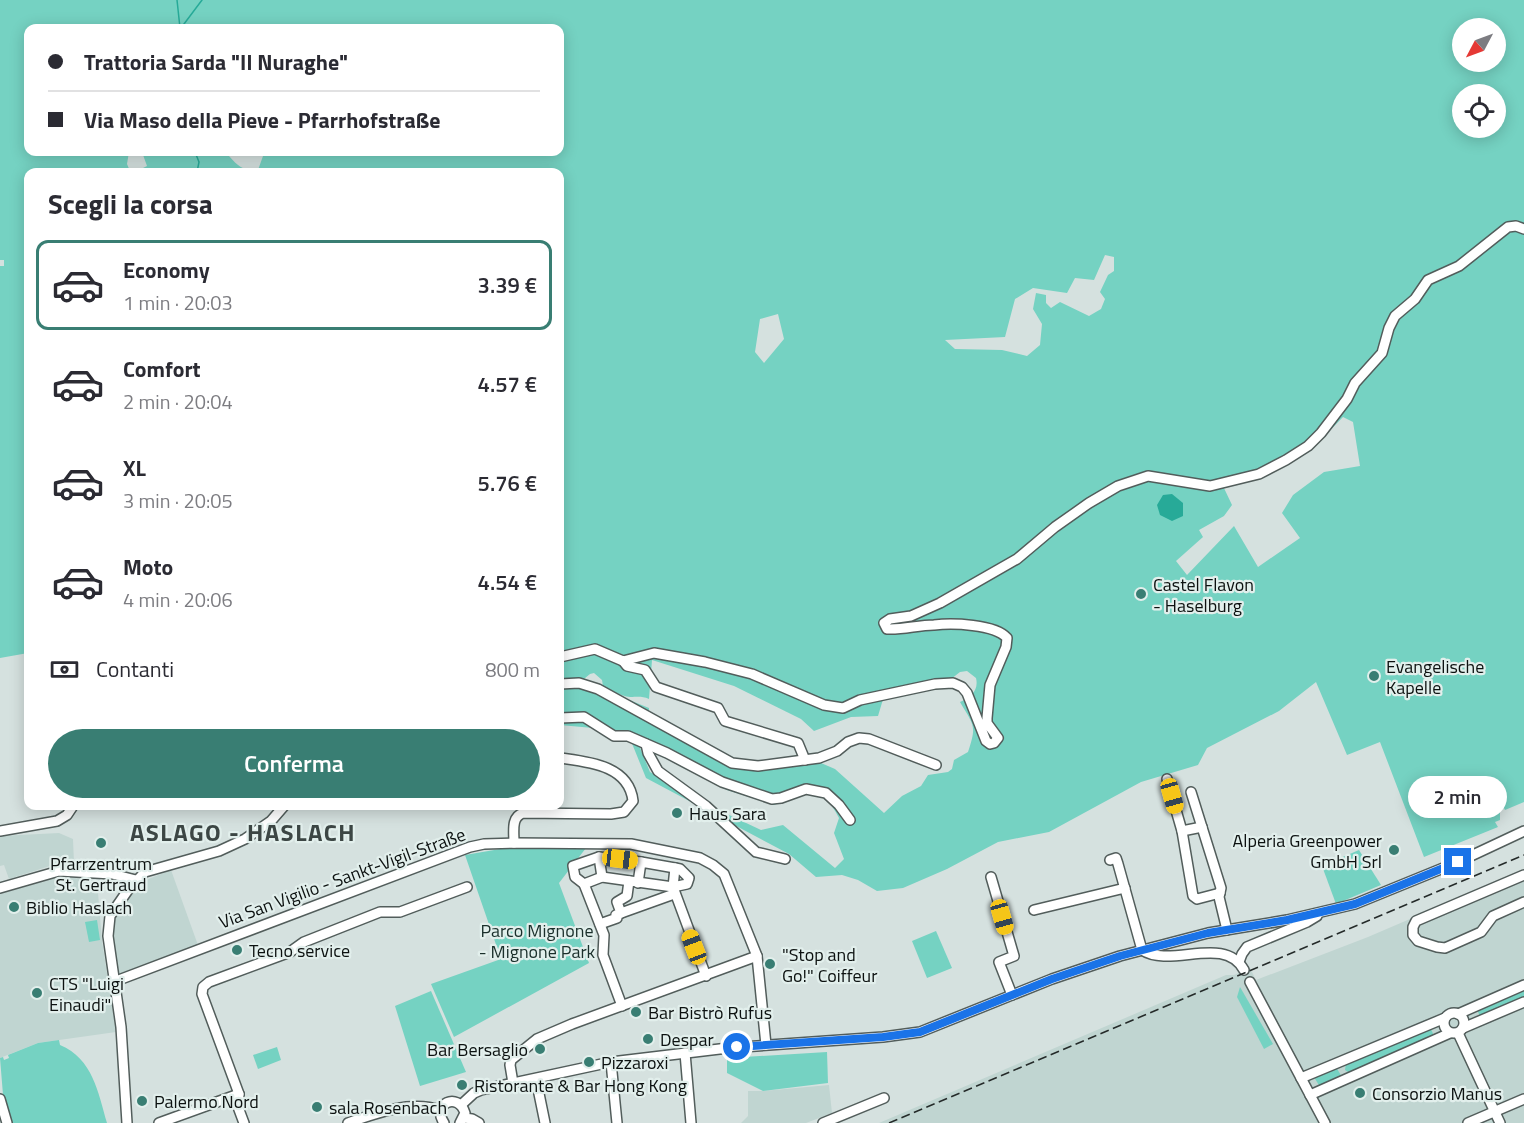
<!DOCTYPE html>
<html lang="it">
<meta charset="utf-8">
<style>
body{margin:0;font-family:"Titillium Web",sans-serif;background:#f7f7f7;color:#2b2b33;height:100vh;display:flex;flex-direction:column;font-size:22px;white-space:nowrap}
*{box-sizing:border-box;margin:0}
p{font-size:20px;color:#7c7c81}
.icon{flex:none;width:33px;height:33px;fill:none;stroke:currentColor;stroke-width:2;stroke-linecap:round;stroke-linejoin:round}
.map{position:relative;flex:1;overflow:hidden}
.side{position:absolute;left:24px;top:168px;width:540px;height:642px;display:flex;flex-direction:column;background:#fff;border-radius:12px;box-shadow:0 3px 15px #0003}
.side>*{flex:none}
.top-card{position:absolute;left:24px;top:24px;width:540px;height:132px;border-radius:12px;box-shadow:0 3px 15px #0003;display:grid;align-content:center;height:132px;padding:0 24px;background:#fff}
.needle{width:39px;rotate:229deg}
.fabs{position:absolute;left:1452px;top:18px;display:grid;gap:12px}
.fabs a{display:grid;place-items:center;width:54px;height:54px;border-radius:50%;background:#fff;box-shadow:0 3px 15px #0003;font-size:30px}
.end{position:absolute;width:27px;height:27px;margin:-14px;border:8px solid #1a73e8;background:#fff;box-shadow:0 0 0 3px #fff}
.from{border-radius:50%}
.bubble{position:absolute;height:42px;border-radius:21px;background:#fff;box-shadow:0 3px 15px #0003;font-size:20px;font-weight:600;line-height:42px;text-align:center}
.car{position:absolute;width:18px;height:36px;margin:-18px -9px;border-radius:8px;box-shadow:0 0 4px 2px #0007;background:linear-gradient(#f5c518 24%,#345 0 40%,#f5c518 0 76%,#345 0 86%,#f5c518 0)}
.top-card b{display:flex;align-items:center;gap:21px;height:57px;font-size:22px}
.top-card b+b{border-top:2px solid #e1e1e2}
.top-card i{width:15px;height:15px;background:#2b2b33}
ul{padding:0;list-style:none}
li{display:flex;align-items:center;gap:18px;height:90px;margin:0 12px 9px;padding:0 12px;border:3px solid transparent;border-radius:12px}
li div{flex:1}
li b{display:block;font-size:22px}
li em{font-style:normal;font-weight:600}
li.on{border-color:#397e73}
li>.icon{width:54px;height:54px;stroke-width:1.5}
h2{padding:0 24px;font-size:27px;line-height:72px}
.pay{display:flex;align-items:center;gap:15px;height:66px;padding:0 24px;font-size:22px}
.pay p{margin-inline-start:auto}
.action{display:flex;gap:12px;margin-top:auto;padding:12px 24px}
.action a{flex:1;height:69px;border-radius:36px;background:#397e73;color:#fff;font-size:24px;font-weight:600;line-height:69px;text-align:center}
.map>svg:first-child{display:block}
.built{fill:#c0d5d1}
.green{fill:#75d2c2;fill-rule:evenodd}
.water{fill:#27aa98}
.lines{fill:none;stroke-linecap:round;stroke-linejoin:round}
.stream{stroke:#27aa98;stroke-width:1.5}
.minor-casing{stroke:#525d5b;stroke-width:12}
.minor{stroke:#fff;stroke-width:9}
.rail{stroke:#242a29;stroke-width:1.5;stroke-dasharray:9 4.5;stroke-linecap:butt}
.route{stroke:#1a73e8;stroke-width:8}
.poi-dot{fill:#397e73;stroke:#e2efec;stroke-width:2}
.labels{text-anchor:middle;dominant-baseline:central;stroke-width:4.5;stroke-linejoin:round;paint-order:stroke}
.poi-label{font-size:18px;fill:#0c1110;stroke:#e2efec;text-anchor:start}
.street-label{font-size:18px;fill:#0c1110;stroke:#e2efec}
.park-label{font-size:18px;fill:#1a2f2b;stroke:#e2efec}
.district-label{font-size:24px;font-weight:bold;letter-spacing:1.5px;fill:#3c4644;stroke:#e2efec}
</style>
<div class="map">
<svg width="1524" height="1123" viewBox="0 0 1524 1123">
<rect width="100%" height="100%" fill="#d5e1df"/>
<g class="built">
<path d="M59,833L73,839L74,863L53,865L9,879L4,865L0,866V836Z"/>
<path d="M171,870L199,948L120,979L111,925L120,905L136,884Z"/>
<path d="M1524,870V1123H879L1226,975H1234L1250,968L1256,980L1368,937Z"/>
<path d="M67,877L97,881L102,941L116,1032L38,1043L0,1058V894L52,879Z"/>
<path d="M829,1085L832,1113L806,1123H741L748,1116V1091H763Z"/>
</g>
<g class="green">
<path d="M0,0H1524V802L1505,810L1504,808L1500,812V820L1495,822L1498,827L1424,857L1380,742L1347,755L1316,682L1279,711L1207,748L1198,765L1141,782L1049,832L998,842L947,869L903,888L877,891L858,880L842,875L816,877L789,854L646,778L631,741L604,729L560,725V172H28V653L0,658V266H4V260H0ZM28,28H560V152H258L263,156L258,170C243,171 239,167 229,156L231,152H142L147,166L135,172L130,171L127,164L129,152H28ZM1462,28H1496V62H1462ZM1462,94H1496V128H1462ZM1105,255L1114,257V271L1108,275L1100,292L1105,299L1101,309L1089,316L1060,302L1051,308L1046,303V295L1036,293L1033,309L1042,324L1040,345L1027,356L1002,350L955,349L945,340L1005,337L1015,299L1033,288L1067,293L1075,278L1094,280ZM778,314L784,339L764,363L755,352L760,319ZM1343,417L1353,422L1360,466L1324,472L1293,495L1282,513L1300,538L1258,567L1234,526L1187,575L1176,561L1203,537L1199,530L1224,516L1232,505L1223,486L1258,478L1310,451ZM652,660L734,686L801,719L814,731L851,717L878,716L884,696L929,688L946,678L951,679L960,672L967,671L976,678C979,690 971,697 960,702C974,726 977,725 968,752L954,760L952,769L948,772L928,775L921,786L902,796L884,813L835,769L807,757L770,763L733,760L649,717V708L612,693L579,683L590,674L594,673L602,680L603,686C611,690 621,696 630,697C638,697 642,696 649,699ZM638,743L727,790L774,805C803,792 822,783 839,818L834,833L844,859L835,868L783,825L761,830L708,805L650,772Z"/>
<path d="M586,848L559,883L589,963L454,1037L431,984L501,959L465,855L500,849Z"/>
<path d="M1359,850L1381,885L1336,904L1322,866Z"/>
<path d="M97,920L100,940L89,942L85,922Z"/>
<path d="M936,931L952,968L927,978L912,941Z"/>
<path d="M1240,987L1273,1044L1264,1049L1237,997Z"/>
<path d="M1524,987V1000L1481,1019L1476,1007Z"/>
<path d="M431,991L466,1072L420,1086L395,1006Z"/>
<path d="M1430,1027L1435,1038L1356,1071L1348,1072L1345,1070L1346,1063Z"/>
<path d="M59,1040L60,1045C93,1059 98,1092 107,1123H9L4,1107L0,1058L3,1057L4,1060L9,1058L8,1055L38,1043Z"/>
<path d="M277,1047L281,1060L258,1069L253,1055Z"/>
<path d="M827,1052L828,1083L763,1091L727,1073V1058Z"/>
<path d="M1336,1067L1342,1077L1320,1087L1314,1077Z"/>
</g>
<path class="water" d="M1172,494L1183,503V516L1172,521L1160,515L1157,505L1163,495Z"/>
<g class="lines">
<g class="stream">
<path d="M177,0L180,28"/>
<path d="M181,28L202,0"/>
<path d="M195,152L199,162L197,172"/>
</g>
<defs>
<g id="minor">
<path d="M560,657L595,649L623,661L654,653L705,662L752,674L824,705L843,708L860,700L935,684L953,683L962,687L967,693L986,741L990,744L994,743L998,738L987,723V718L990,685L1006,647L1007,638C995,624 952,623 934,625C918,625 903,630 887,629L884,623L890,619L911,616L940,603L1017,559L1055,527L1089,503L1118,486L1148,476L1210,486L1259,474L1286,460L1308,446L1321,433L1347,399L1355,383L1382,353L1389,328L1395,316L1415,299L1428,280L1459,266L1508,227L1516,226L1524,229"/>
<path d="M623,661L627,666L645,670L656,687L718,708L725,721L798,743L805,760"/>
<path d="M560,684L579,683L598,689L732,763L758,766L819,758L837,751L848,742L859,738L869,739L936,765"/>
<path d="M560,718L584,717L614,736H628L667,753L722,782L772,799L781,798L806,789L826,793L839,805L850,820"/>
<path d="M646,744L648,753L658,771L706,806L756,852L785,859"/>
<path d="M1167,779L1182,831"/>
<path d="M1191,792L1221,888L1219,897L1227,930"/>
<path d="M1202,827L1182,831L1193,896L1197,899L1220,893"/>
<path d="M0,831L57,821L67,815L73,806"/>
<path d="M514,843C514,831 511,817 523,813L611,814L624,812L633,801C629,765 588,762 560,758"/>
<path d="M1110,860L1116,858L1118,864L1142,950C1171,969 1224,934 1244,970"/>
<path d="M675,868L680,869L689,878L687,884L673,887Z"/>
<path d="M1524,875L1416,921L1413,927V935L1418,941L1437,947L1445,948L1481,932L1493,916L1524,902"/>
<path d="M602,877L599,857L641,862"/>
<path d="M991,877L1014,956L999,962L1012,995"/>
<path d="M638,883L641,862L675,868"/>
<path d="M584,884L575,877L573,866L599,857"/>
<path d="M0,888L59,871L112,874L136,880"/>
<path d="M1034,910L1125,888"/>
<path d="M621,913L674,894"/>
<path d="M600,924L617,918L616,915L621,913L617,902L627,896L629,881"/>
<path d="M1239,962L1242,954L1247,947L1307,922L1317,916"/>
<path d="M116,981L470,847L484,844L514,843L631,844L700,858L713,865L724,874L757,956L766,1045"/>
<path d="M1250,982L1325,1123"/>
<path d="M622,1006L603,955L604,935L584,884L602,877L673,887L706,976"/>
<circle cx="1454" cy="1023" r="10"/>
<path d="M1458,1014L1524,985"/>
<path d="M1463,1028L1524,1002"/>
<path d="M1458,1033L1500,1123"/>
<path d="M685,1053L691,1123"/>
<path d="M611,1062L617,1123"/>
<path d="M1301,1078L1445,1018"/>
<path d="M536,1079L545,1123"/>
<path d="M513,1083L510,1065L511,1060L537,1039L572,1024L757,956"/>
<path d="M1310,1095L1450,1033"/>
<path d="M0,1099L7,1123"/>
<path d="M461,1105L474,1093L481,1090L611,1062L728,1048L883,1037L920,1032L1052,979L1120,956L1208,933L1287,920L1355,904L1458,862L1524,831"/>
<path d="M464,1118L472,1119L479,1123"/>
<path d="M127,1123L121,1027L108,936L110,916L128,890L145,872L219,851L245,839L271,821L284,806"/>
<path d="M159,1123L239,1094"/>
<path d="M244,1123L238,1107L239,1094L202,994L203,987L209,982L290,952L304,942L380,912H400L467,887"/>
<path d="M348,1123C376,1113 411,1100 440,1110"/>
<path d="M444,1123C431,1104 458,1091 465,1113L460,1123"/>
<path d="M823,1123L884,1098"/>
<path d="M1468,1123L1524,1099"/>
</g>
</defs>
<use href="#minor" class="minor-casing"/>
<use href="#minor" class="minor"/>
<path class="rail" d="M889,1123L1524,855"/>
</g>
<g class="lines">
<path class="route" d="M737,1047L883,1037L920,1032L1052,979L1120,956L1208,933L1287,920L1355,904L1458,862"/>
</g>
<g class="poi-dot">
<circle cx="1141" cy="594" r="6"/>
<circle cx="1374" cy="676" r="6"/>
<circle cx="677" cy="813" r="6"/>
<circle cx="101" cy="843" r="6"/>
<circle cx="1394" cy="850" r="6"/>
<circle cx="14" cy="907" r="6"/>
<circle cx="237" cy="950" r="6"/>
<circle cx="770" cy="964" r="6"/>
<circle cx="37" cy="993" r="6"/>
<circle cx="636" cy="1012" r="6"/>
<circle cx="648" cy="1039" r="6"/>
<circle cx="540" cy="1049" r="6"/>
<circle cx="589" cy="1062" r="6"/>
<circle cx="462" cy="1085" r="6"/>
<circle cx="1360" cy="1093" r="6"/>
<circle cx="142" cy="1101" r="6"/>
<circle cx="317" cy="1107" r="6"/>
</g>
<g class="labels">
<g class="poi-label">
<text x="1153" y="584">Castel Flavon<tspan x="1153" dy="21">- Haselburg</tspan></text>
<text x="1386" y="666">Evangelische<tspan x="1386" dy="21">Kapelle</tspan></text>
<text x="689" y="813">Haus Sara</text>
<text x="1382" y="840" text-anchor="end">Alperia Greenpower<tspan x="1382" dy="21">GmbH Srl</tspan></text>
<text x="101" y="863" text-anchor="middle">Pfarrzentrum<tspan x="101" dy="21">St. Gertraud</tspan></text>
<text x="26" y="907">Biblio Haslach</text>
<text x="249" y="950">Tecno service</text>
<text x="782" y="954">"Stop and<tspan x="782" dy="21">Go!" Coiffeur</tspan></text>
<text x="49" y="983">CTS "Luigi<tspan x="49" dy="21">Einaudi"</tspan></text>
<text x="648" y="1012">Bar Bistrò Rufus</text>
<text x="660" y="1039">Despar</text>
<text x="528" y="1049" text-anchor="end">Bar Bersaglio</text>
<text x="601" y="1062">Pizzaroxi</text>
<text x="474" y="1085">Ristorante &amp; Bar Hong Kong</text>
<text x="1372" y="1093">Consorzio Manus</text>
<text x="154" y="1101">Palermo Nord</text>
<text x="329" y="1107">sala Rosenbach</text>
</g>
<g class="street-label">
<text transform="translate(342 878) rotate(-20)">Via San Vigilio - Sankt-Vigil-Straße</text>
</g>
<g class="park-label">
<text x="537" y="930">Parco Mignone<tspan x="537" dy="21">- Mignone Park</tspan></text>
</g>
<g class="district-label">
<text x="243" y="832">ASLAGO - HASLACH</text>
</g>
</g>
</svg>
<div class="fabs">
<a><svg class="needle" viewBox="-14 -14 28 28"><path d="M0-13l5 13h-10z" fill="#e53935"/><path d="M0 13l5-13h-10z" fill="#7c7c81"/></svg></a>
<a><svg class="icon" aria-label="locate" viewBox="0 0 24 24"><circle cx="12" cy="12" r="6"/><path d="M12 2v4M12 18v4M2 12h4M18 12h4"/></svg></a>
</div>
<i class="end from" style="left:737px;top:1047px"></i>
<i class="end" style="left:1458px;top:862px"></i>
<div class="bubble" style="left:1408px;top:776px;width:99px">2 min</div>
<i class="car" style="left:1172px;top:796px;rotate:164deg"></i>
<i class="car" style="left:620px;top:859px;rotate:97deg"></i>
<i class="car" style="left:1002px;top:917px;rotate:164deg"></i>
<i class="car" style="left:694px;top:947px;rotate:339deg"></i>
<div class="top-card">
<b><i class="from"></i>Trattoria Sarda &quot;Il Nuraghe&quot;</b>
<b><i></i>Via Maso della Pieve - Pfarrhofstraße</b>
</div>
<section class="side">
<h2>Scegli la corsa</h2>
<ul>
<li class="on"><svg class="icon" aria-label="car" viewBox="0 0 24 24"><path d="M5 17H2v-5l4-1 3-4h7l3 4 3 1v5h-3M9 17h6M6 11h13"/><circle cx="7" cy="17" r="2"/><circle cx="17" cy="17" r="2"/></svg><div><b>Economy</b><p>1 min · 20:03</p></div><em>3.39 €</em></li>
<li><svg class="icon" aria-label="car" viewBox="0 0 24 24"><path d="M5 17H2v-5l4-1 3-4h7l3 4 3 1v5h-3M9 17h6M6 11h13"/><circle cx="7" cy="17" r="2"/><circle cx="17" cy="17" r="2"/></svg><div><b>Comfort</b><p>2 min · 20:04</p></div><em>4.57 €</em></li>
<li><svg class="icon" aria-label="car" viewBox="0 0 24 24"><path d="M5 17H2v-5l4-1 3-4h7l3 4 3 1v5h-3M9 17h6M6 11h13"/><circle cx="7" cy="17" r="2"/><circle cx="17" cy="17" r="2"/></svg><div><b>XL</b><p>3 min · 20:05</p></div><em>5.76 €</em></li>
<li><svg class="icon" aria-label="car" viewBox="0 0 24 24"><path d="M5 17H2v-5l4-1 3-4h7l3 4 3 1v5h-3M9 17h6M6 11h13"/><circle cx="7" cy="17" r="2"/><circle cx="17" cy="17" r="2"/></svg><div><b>Moto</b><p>4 min · 20:06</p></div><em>4.54 €</em></li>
</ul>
<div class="pay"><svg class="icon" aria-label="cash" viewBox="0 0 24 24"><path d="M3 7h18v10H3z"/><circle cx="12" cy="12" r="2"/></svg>Contanti<p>800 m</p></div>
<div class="action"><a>Conferma</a></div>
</section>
</div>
